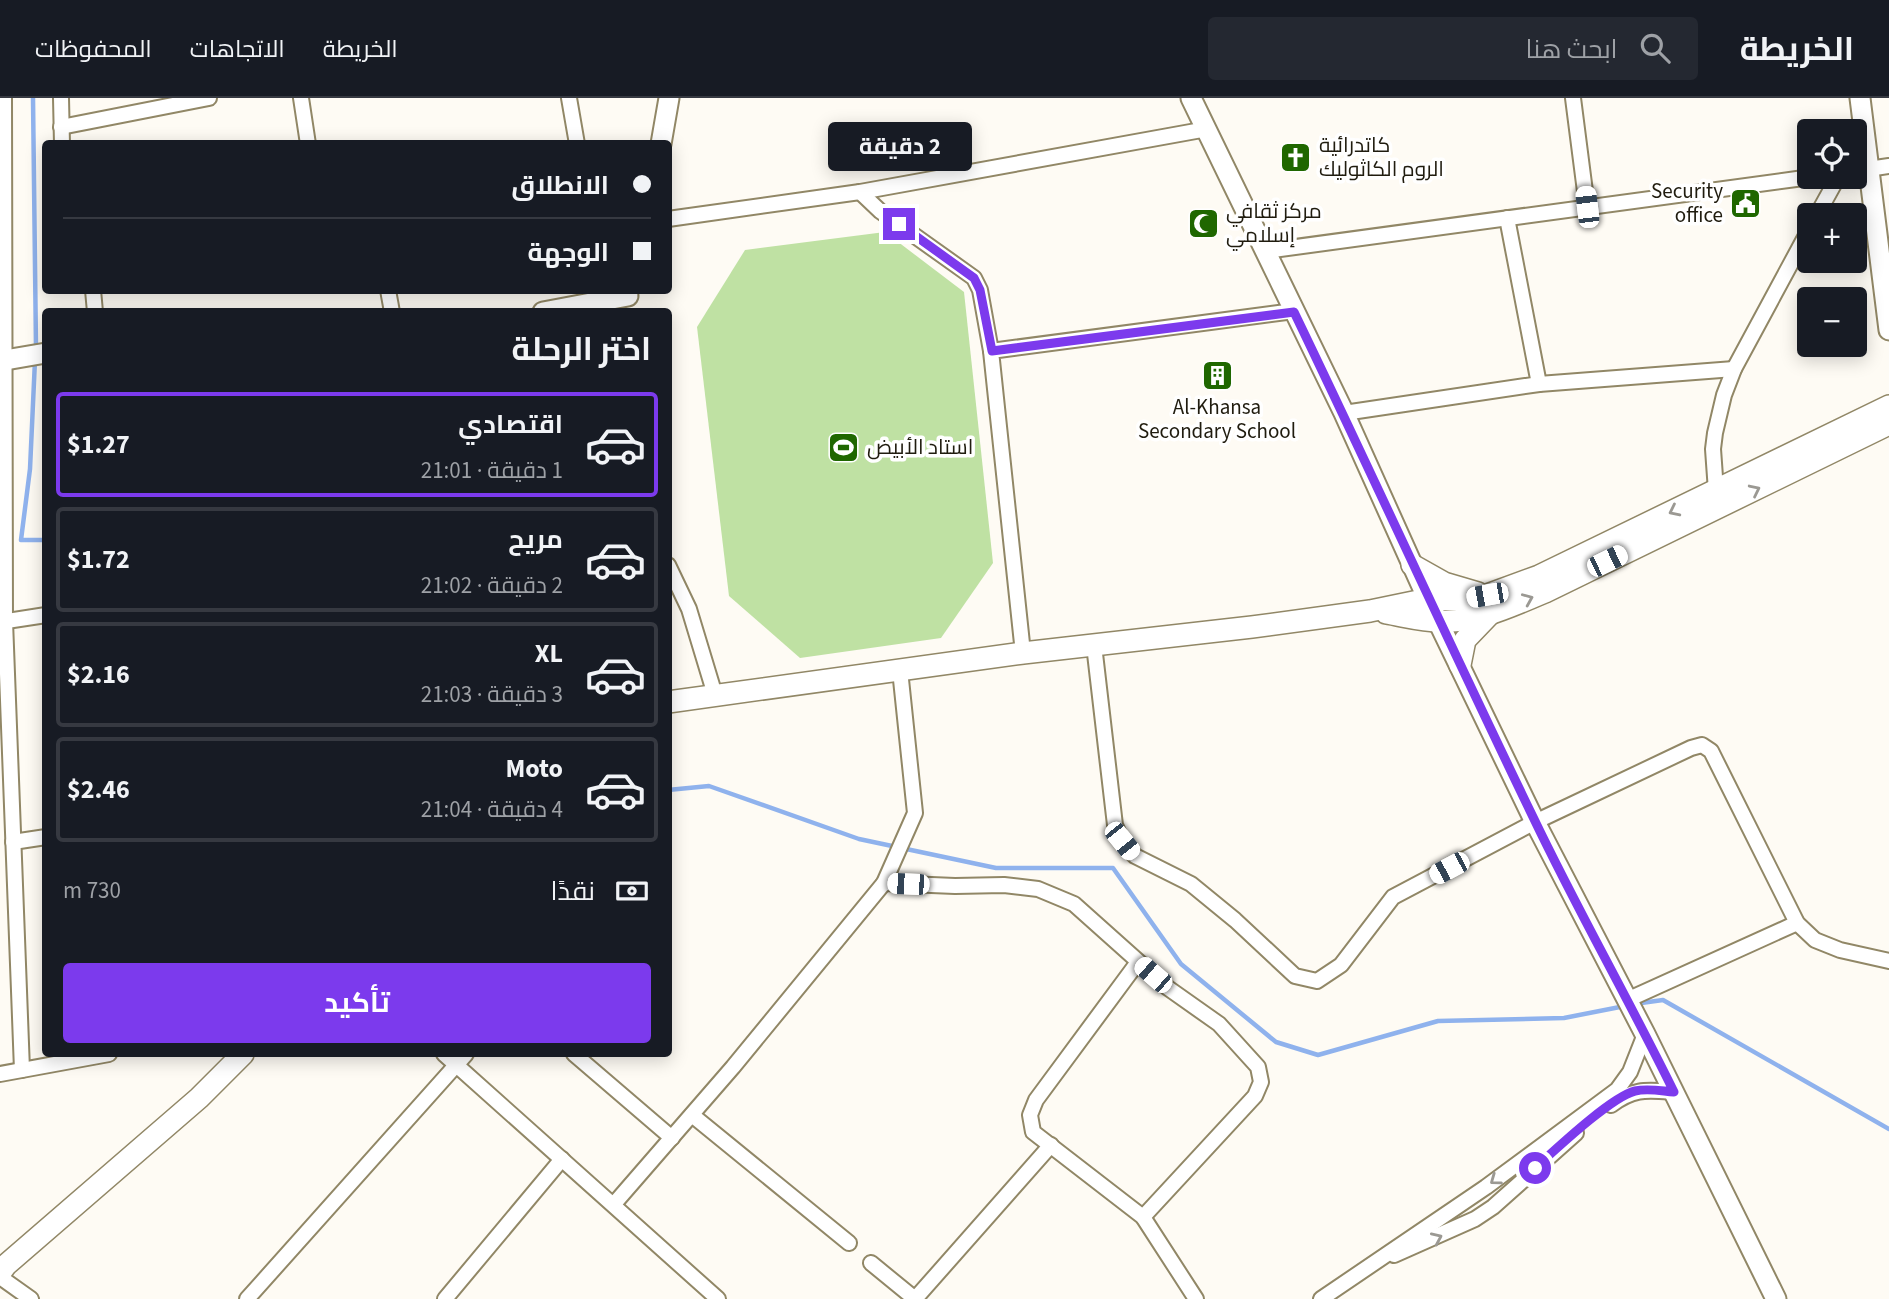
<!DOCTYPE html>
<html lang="ar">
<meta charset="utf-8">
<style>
body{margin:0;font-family:"Source Sans 3",Cairo,sans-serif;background:#242831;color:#f1f3f6;direction:rtl;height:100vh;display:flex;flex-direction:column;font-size:26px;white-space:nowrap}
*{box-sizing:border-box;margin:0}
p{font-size:23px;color:#9ea1a6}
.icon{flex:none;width:38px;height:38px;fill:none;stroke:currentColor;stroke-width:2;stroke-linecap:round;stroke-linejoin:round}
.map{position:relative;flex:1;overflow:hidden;direction:ltr}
.drawer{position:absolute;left:42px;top:210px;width:630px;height:749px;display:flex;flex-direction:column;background:#171b24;border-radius:7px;box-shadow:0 4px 18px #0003;direction:rtl}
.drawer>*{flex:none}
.guide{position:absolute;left:42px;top:42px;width:630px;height:154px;border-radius:7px;box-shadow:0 4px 18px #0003;direction:rtl;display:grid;align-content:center;height:154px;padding:0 21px;background:#171b24}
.controls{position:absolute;left:1797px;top:21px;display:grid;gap:14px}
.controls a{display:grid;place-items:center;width:70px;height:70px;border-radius:7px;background:#171b24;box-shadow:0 4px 18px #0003;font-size:35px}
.end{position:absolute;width:32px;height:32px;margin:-16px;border:9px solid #7c3aed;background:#fff;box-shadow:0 0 0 4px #fff}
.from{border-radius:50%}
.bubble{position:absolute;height:49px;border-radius:7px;background:#171b24;box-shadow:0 4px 18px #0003;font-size:23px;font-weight:700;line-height:49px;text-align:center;direction:rtl}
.car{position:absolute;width:21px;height:42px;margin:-21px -10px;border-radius:9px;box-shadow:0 0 5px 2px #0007;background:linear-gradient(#fff 24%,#345 0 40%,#fff 0 76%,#345 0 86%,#fff 0)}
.guide b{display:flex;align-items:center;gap:24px;height:66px;font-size:26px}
.guide b+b{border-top:2px solid #363941}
.guide i{width:18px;height:18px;background:#f1f3f6}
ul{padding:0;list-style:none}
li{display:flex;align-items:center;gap:21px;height:105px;margin:0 14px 10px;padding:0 7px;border:4px solid #363941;border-radius:7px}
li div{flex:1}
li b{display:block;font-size:26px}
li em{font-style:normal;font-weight:700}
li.on{border-color:#7c3aed}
li>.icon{width:63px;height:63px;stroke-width:1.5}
h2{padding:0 21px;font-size:32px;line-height:84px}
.pay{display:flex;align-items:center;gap:18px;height:77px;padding:0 21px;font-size:26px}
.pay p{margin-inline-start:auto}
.cta{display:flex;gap:14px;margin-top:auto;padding:14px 21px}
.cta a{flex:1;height:80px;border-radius:7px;background:#7c3aed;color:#fff;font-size:28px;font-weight:700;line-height:80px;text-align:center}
header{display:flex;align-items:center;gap:42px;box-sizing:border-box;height:98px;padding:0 35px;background:#171b24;border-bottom:2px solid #363941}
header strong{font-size:33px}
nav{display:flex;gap:38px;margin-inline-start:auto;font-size:24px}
.search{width:490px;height:63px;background:#242831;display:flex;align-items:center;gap:18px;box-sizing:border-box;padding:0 24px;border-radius:7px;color:#9ea1a6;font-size:26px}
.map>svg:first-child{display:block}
.green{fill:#bfe1a3}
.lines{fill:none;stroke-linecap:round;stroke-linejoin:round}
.stream{stroke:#8fb2ed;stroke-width:4.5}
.minor-casing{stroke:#918766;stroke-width:18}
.tertiary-casing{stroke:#918766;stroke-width:23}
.secondary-casing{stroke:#918766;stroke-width:24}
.minor{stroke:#fff;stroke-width:14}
.tertiary{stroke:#fff;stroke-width:19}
.secondary{stroke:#fff;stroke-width:21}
.oneway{stroke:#9b9993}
.route{stroke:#7c3aed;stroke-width:9}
.labels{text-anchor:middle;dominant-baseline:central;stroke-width:7;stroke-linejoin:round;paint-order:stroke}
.poi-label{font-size:21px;fill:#201c0f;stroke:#fff;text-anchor:start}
</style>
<header>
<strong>الخريطة</strong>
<div class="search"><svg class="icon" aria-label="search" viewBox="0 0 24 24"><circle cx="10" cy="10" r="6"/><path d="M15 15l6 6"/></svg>ابحث هنا</div>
<nav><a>الخريطة</a><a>الاتجاهات</a><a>المحفوظات</a></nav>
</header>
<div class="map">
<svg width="1889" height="1201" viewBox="0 0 1889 1201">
<rect width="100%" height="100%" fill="#fefbf4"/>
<path class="green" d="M885,134L964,194L993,465L941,540L800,560L729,498L697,229L745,152Z"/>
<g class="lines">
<g class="stream">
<path d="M33,0L36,250"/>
<path d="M35,262L30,371L21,442H46"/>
<path d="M668,692L709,688L859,741L996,770H1113L1181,866L1276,944L1318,957L1438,923L1564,920L1625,908"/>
<path d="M1634,906L1663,902L1889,1031"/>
</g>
<defs>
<g id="minor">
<path d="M4,0L5,523L22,972"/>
<path d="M61,0L62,46"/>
<path d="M301,0L308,46"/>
<path d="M569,0L577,46"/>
<path d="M1573,0L1587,109"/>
<path d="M61,29L209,0"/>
<path d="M1855,73L1889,68"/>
<path d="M860,94L880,113L974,180L980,192L991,253"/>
<path d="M1817,117L1838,79"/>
<path d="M668,121L860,94L1207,31"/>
<path d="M1266,153L1811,79"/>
<path d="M93,192L95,214"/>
<path d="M388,192L392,214"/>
<path d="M1539,286L1734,271"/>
<path d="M1344,315L1539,286L1507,120"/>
<path d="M1716,393L1713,351L1715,335L1724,297L1734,271L1810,130"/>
<path d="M668,467L689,511L715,597"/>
<path d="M0,524L46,517"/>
<path d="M1094,547L1115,727L1122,743L1135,758L1191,786L1235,822L1295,878L1317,883L1341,867L1393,799L1535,724L1691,650L1702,647L1711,653L1797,825L1815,842L1840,852L1889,863"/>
<path d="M1023,555L991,253L1294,213"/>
<path d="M13,744L46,739"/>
<path d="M884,785L955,788L1004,787L1038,791L1074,806L1168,890L1219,926L1258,969L1261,984L1255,998L1143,1119"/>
<path d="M1138,864L1036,1002L1030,1017L1033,1034L1143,1119L1196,1201"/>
<path d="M1627,902L1797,825"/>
<path d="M444,956L718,1201"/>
<path d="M574,956L672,1040"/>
<path d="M0,976L109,956"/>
<path d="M1611,1007C1634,990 1646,992 1674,994"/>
<path d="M692,1017L849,1145"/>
<path d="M614,1106L733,969L884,785L915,715L900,572"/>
<path d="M1394,1157L1475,1121L1493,1109L1576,1035"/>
<path d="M871,1165L915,1201"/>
<path d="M0,1179L31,1201"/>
<path d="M247,1201L466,956"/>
<path d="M445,1201L562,1061"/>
<path d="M915,1201L1051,1047"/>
<path d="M1321,1201L1486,1089L1617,992L1630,974L1645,936"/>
</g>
<g id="tertiary">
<path d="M1191,0L1344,315L1434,515L1535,724L1645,936L1776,1201"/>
<path d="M1860,0L1889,232"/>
<path d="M661,46L669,0"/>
<path d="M543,214L628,198"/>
<path d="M0,263L46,255"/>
</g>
<g id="secondary">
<path d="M1412,467L1444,485L1478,495"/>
<path d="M1386,515C1404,518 1422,523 1440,523C1477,525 1511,508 1545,494L1889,326"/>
<path d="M1460,567L1465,542L1489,517"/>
<path d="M668,604L1023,555L1252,529L1370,513L1428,501L1459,502L1487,497L1539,478L1889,308"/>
<path d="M0,1175L6,1167L199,1000L243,956"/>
</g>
</defs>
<use href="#minor" class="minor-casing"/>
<use href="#tertiary" class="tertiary-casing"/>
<use href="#secondary" class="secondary-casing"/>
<use href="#minor" class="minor"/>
<use href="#tertiary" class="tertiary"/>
<use href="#secondary" class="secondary"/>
</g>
<defs><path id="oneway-chevron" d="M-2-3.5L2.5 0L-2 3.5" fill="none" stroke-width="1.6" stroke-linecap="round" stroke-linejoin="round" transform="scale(1.75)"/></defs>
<g class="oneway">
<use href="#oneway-chevron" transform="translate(1755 392) rotate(-26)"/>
<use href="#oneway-chevron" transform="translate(1674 413) rotate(154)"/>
<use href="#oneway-chevron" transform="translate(1528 501) rotate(-23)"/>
<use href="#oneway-chevron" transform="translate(1495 1082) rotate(144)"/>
<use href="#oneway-chevron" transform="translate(1437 1140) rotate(-24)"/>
</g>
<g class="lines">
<path class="route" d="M899,126L974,180L980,192L992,253L1294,214C1375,382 1452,552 1534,721C1578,813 1629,902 1674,994C1661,993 1648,990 1635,993C1611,999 1555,1052 1535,1070"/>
</g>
<defs>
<symbol id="church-square" viewBox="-11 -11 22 22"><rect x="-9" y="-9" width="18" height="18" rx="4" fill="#1f6700" stroke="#fff"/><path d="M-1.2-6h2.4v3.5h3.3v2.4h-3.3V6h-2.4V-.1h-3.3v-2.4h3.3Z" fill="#fff"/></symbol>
<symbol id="civic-square" viewBox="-11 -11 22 22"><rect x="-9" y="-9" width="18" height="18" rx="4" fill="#1f6700" stroke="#fff"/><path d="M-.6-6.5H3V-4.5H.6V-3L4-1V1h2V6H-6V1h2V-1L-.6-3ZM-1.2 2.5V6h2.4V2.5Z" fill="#fff"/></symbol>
<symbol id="mosque-square" viewBox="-11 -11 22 22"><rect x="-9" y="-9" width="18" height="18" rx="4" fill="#1f6700" stroke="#fff"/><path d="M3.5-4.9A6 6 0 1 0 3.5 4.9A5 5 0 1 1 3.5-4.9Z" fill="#fff"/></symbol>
<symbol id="building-square" viewBox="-11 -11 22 22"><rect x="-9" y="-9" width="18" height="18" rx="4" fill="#1f6700" stroke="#fff"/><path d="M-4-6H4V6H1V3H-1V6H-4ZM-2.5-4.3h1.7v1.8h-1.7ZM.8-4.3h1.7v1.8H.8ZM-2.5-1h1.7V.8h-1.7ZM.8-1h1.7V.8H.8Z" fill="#fff"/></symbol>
<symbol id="stadium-square" viewBox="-11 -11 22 22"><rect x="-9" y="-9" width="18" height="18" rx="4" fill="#1f6700" stroke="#fff"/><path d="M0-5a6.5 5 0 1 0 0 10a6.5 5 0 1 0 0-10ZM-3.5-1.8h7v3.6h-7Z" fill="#fff"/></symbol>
</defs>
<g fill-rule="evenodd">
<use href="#church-square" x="1278" y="42" width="35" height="35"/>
<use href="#civic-square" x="1728" y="88" width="35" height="35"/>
<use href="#mosque-square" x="1186" y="108" width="35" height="35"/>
<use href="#building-square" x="1200" y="260" width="35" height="35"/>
<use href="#stadium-square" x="826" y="332" width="35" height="35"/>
</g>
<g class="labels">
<g class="poi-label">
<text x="1319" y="47">كاتدرائية<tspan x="1319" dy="24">الروم الكاثوليك</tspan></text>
<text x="1723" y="93" text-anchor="end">Security<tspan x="1723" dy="24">office</tspan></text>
<text x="1226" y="113">مركز ثقافي<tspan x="1226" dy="24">إسلامي</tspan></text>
<text x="1217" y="309" text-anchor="middle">Al-Khansa<tspan x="1217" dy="24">Secondary School</tspan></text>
<text x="867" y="349">استاد الأبيض</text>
</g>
</g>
</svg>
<div class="controls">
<a><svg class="icon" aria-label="locate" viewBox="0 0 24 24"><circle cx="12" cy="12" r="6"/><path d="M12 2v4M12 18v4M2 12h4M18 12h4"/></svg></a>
<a>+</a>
<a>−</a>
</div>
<i class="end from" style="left:1535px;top:1070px"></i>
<i class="end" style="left:899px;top:126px"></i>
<div class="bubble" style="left:828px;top:24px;width:144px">2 دقيقة</div>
<i class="car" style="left:1587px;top:109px;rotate:353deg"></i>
<i class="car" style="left:1607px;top:463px;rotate:64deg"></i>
<i class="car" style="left:1487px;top:497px;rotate:260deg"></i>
<i class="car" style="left:1122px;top:743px;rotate:141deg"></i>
<i class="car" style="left:1449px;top:770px;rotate:242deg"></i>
<i class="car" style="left:908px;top:786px;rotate:272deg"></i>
<i class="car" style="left:1153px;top:877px;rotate:311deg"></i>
<div class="guide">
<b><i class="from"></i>الانطلاق</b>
<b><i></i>الوجهة</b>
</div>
<section class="drawer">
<h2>اختر الرحلة</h2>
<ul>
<li class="on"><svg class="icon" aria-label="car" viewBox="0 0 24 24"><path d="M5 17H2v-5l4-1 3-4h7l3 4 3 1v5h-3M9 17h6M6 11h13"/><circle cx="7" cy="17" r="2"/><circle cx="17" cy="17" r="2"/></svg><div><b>اقتصادي</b><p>1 دقيقة · 21:01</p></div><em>$1.27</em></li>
<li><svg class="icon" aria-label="car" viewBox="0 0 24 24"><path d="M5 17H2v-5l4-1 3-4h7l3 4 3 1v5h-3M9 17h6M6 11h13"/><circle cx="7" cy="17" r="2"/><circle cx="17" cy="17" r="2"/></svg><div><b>مريح</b><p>2 دقيقة · 21:02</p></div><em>$1.72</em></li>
<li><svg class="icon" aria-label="car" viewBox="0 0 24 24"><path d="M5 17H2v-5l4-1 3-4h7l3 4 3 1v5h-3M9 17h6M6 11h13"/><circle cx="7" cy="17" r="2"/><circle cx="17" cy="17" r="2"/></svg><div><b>XL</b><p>3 دقيقة · 21:03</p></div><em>$2.16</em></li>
<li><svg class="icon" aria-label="car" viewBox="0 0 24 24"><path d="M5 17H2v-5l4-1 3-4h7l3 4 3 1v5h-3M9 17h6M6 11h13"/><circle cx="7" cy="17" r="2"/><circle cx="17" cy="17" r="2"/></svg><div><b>Moto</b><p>4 دقيقة · 21:04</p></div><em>$2.46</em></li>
</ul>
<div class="pay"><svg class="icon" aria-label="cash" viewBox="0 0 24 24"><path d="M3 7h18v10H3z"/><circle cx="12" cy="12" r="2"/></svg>نقدًا<p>730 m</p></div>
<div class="cta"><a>تأكيد</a></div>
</section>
</div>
